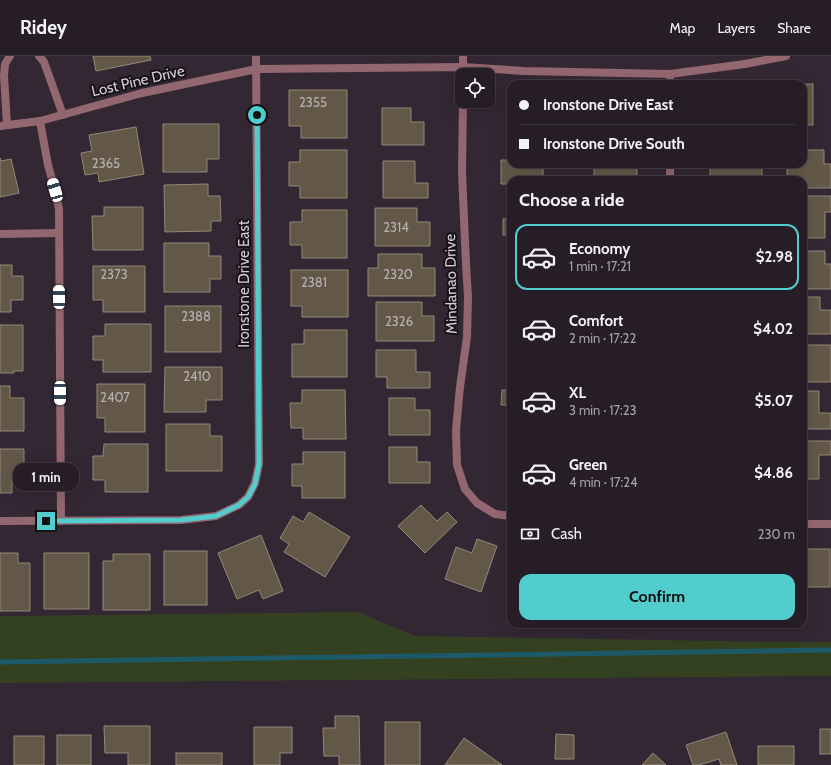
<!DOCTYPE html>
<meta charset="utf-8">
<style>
body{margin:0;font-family:Cabin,sans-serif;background:#2e262f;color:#f1f3f6;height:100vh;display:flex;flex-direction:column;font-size:15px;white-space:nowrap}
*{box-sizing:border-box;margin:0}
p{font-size:13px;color:#a4a2a7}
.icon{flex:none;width:22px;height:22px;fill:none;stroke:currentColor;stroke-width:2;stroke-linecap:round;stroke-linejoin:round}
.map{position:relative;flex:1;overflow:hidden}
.details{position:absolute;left:507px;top:120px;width:300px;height:452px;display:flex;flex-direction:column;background:#261d27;border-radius:12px;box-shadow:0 4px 16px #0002,0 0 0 1px #423b44}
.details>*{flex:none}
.banner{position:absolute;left:507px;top:24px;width:300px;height:88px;border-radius:12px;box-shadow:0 4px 16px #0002,0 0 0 1px #423b44;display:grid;align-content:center;height:88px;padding:0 12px;background:#261d27}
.controls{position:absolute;left:455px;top:12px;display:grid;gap:8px}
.controls a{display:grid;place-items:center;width:40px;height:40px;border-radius:8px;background:#261d27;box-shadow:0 4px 16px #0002,0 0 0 1px #423b44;font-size:20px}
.end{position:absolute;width:18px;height:18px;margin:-9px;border:5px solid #52cdce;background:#111;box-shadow:0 0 0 2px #111}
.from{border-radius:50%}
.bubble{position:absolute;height:28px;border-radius:12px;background:#261d27;box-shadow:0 4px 16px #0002,0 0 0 1px #423b44;font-size:13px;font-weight:700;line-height:28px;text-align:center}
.car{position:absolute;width:12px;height:24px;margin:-12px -6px;border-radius:5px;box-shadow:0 0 3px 1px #0007;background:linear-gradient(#fff 24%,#345 0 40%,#fff 0 76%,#345 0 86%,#fff 0)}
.banner b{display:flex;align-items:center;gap:14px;height:38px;font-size:15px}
.banner b+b{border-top:1px solid #423b44}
.banner i{width:10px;height:10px;background:#f1f3f6}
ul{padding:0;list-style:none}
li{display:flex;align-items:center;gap:12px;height:66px;margin:0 8px 6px;padding:0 4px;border:2px solid transparent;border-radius:12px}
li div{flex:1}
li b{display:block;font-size:15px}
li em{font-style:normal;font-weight:700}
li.selected{border-color:#52cdce}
li>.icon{width:36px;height:36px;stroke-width:1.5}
h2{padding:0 12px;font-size:18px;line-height:48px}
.pay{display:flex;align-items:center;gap:10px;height:44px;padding:0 12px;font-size:15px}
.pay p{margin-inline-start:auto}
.cta{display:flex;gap:8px;margin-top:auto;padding:8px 12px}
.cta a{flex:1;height:46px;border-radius:12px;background:#52cdce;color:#111;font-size:16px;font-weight:700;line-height:46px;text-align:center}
header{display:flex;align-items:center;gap:24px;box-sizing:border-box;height:56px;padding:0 20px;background:#261d27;border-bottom:1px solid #423b44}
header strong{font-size:19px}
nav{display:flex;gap:22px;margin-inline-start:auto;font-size:14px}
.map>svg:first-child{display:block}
.green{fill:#344121}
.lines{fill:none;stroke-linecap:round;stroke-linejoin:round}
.stream{stroke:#1c5a6a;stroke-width:5}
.building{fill:#635848;stroke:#948877}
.street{stroke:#936770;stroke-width:8}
.route{stroke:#52cdce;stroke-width:5}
.labels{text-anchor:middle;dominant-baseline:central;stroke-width:4;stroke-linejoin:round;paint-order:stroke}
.number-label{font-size:13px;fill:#b9b0b3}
.street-label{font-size:15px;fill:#d6ced7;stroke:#171218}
</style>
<header>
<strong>Ridey</strong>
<nav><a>Map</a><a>Layers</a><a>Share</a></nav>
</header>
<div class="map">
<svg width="831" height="709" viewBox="0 0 831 709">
<rect width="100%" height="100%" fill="#332734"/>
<path class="green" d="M358,556L415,580L782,586H831V620L0,627V560Z"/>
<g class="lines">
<path class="stream" d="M0,606L831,594"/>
</g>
<g class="building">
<path d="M93,0H150L151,4L96,15Z"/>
<rect x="803" y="28" width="10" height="41"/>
<path d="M289,34H347V82H301V70H289Z"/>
<path d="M382,52H411V66H424V89H382Z"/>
<rect x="509" y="55" width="2" height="25"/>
<path d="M163,68H219V103H207V116H163Z"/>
<path d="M136,71L144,118L99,126L98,117L85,119L81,97L92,95L89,79Z"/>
<path d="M300,94H347V142H300V130H289V106H300Z"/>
<path d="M803,94H824V108H831V132H803V124H787V108H803Z"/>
<path d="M0,102L1,105L11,103L19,137L0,141Z"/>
<path d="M501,104H511V108H543V124H511V128H501Z"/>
<path d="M383,105H415V127H428V142H383Z"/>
<rect x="594" y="108" width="43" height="16"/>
<rect x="710" y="108" width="52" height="16"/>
<path d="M208,128V140H220L221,165H211V175L165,176L164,129Z"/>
<path d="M803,140H831V156H825V182H803Z"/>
<path d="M104,151H143V194H93L92,160H104Z"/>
<path d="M375,152H417V166H430V190H375Z"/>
<path d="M302,154H347V202H302V189H290V166H302Z"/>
<rect x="503" y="163" width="8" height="16"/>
<path d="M164,187H209V200H221V223H210V236H164Z"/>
<path d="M803,195H825V208H831V233H803Z"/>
<path d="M378,198H422V212H435V240H368V212H378Z"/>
<rect x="508" y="206" width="3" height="24"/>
<path d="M0,209H12V220H23V244H11V256H0Z"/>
<path d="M93,210H145V256H103V244H93Z"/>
<path d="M291,214H348V261H302V250H291Z"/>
<path d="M803,241H820V254H831V278H803Z"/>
<path d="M376,246H422V260H434V285H376Z"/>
<rect x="165" y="250" width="56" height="46"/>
<path d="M105,268H151V316H103V304H93V280H105Z"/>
<path d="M0,269H23V315H14V317H0Z"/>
<path d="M304,274H347V321H292V288H304Z"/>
<rect x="507" y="286" width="4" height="23"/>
<rect x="803" y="289" width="28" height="37"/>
<path d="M376,294H416V316H430V332H387V321H376Z"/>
<path d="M165,311H222V344H206V356H164Z"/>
<path d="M97,328H145V376H105V362H97Z"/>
<path d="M0,330H10V342H24V375H0Z"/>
<path d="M302,334H345L346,383H303V372H291L290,347H302Z"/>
<path d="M502,334H511V349H501Z"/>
<path d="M803,335H819V357H831V373H803Z"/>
<path d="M389,342H415V354H430V379H389Z"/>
<path d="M166,368H210V380H222V415H166Z"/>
<path d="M803,385H831V399H819V423H803Z"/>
<path d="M104,388H148V436H105V424H93V400H103Z"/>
<path d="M389,391H417V406H430V427H389Z"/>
<path d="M0,393H24V424H12V437H0Z"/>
<path d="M303,396H345V442H302V430H292V408H303Z"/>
<path d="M421,449L437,465L447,456L457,466L425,497L398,470Z"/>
<path d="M309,456L350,481L325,521L284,496L289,488L280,482L293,460L303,466Z"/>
<path d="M261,479L283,535L263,543L259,534L237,543L218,497Z"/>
<path d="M477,483L497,490L481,536L445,523L456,491L472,497Z"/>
<rect x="803" y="493" width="27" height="38"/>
<rect x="164" y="495" width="43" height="54"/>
<path d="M0,497H18V507H30V555H0Z"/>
<rect x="44" y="497" width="45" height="56"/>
<path d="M113,498H150V554H103V505H113Z"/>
<rect x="508" y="509" width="3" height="37"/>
<path d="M335,660H359L360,709H339V700H324L323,672H335Z"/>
<rect x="385" y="666" width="35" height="43"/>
<path d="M104,670H150V709H128V697H105Z"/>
<path d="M254,671H292V697H280V709H254Z"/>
<rect x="820" y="673" width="11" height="25"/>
<path d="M726,676L737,709H721L719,703L699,709H693L686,689Z"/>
<path d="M556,678L574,679V703H555Z"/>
<rect x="57" y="679" width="34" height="30"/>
<rect x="14" y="680" width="30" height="29"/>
<path d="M464,682L502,709H445Z"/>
<rect x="758" y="690" width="36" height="19"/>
<rect x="176" y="697" width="46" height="12"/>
<path d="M653,697L666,709H642Z"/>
</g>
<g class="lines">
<g class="street">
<path d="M39,0L44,6L63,59"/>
<path d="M463,19V0"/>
<path d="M670,28V18"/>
<path d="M463,45L462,116L466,208L468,241L467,281L460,331L456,374L457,409L465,433L477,447L495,458L511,460"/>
<path d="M40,65L48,109L55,134L59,153L61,465"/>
<path d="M7,69L4,20L5,8L10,0"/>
<path d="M0,70L40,65L142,37L257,13L463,11L524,15L670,18L745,8L786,0"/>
<path d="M670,124V108"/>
<path d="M0,178L59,177"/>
<path d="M0,465L181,464L216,460L239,449L248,441L255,427L259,408L256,0"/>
<path d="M803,468H831"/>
</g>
</g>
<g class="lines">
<path class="route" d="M46,465L181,464L216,460L239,449L248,441L255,428L259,408L257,59"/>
</g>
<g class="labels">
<g class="number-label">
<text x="313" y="46">2355</text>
<text x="106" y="107">2365</text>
<text x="396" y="171">2314</text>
<text x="114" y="218">2373</text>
<text x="398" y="218">2320</text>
<text x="314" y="226">2381</text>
<text x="196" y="260">2388</text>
<text x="399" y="265">2326</text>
<text x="197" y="320">2410</text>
<text x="115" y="341">2407</text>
</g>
<g class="street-label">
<text transform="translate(138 25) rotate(-13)">Lost Pine Drive</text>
<text transform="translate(244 228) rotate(-90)">Ironstone Drive East</text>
<text transform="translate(451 228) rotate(-91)">Mindanao Drive</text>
</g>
</g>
</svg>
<div class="controls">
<a><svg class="icon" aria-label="locate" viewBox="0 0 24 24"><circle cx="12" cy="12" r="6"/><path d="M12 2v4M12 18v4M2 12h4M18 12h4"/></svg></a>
</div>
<i class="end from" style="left:257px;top:59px"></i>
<i class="end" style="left:46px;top:465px"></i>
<div class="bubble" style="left:13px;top:407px;width:66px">1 min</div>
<i class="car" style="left:55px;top:134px;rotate:344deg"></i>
<i class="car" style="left:59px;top:241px;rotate:359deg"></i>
<i class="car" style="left:60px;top:337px;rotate:180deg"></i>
<div class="banner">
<b><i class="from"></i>Ironstone Drive East</b>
<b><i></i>Ironstone Drive South</b>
</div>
<section class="details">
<h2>Choose a ride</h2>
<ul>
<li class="selected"><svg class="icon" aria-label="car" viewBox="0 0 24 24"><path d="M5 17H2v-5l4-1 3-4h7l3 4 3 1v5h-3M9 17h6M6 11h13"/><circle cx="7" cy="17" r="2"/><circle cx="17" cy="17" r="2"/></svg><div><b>Economy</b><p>1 min · 17:21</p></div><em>$2.98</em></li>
<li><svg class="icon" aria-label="car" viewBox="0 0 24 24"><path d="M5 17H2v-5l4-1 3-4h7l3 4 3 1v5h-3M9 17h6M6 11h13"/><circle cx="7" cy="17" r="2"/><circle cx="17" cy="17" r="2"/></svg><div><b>Comfort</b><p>2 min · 17:22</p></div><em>$4.02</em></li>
<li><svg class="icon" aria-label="car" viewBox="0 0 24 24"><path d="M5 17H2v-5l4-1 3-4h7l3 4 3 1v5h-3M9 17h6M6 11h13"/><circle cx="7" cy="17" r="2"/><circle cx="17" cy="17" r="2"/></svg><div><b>XL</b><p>3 min · 17:23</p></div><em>$5.07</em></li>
<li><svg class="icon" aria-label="car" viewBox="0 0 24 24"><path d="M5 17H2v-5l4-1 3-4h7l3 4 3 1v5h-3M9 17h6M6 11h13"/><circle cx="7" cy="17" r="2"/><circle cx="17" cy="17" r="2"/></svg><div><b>Green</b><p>4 min · 17:24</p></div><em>$4.86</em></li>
</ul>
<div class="pay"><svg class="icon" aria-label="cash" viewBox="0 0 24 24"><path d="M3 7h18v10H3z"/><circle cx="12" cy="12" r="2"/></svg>Cash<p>230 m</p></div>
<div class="cta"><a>Confirm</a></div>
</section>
</div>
